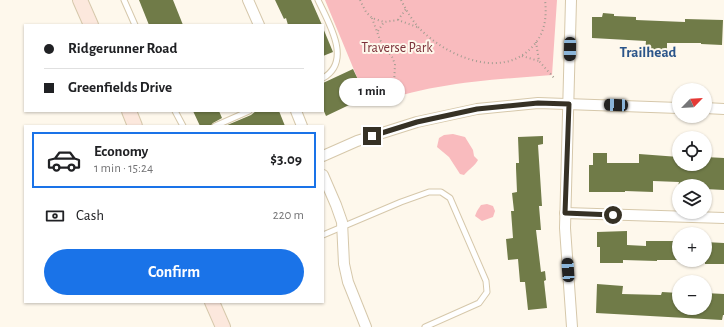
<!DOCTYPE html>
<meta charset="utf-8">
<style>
body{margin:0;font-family:"Alegreya Sans",sans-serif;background:#f6f6f6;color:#202124;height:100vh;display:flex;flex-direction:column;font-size:15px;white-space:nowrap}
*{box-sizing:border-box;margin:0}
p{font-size:13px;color:#757577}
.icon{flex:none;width:22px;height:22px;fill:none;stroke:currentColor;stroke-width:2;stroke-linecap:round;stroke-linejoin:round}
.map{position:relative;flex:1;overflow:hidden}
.details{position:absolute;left:24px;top:125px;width:300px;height:178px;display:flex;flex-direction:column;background:#fff;border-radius:0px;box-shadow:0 1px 3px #0004}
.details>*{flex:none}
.guide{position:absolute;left:24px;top:24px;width:300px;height:88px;border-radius:0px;box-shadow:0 1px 3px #0004;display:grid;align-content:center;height:88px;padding:0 20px;background:#fff}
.needle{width:26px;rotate:65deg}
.buttons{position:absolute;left:672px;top:83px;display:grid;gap:8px}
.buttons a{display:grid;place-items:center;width:40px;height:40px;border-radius:50%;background:#fff;box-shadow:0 1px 3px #0004;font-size:20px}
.end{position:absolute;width:18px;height:18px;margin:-9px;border:5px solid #363125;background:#fff;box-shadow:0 0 0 2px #fff}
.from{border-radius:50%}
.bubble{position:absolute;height:28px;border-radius:14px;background:#fff;box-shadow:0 1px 3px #0004;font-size:13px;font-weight:700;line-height:28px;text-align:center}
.car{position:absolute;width:12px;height:24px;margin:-12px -6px;border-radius:5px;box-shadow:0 0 3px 1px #0007;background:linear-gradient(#222 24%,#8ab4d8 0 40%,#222 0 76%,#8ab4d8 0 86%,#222 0)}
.guide b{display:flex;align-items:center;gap:14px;height:38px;font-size:15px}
.guide b+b{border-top:1px solid #e0e0e0}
.guide i{width:10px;height:10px;background:#202124}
ul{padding:7px 0 0;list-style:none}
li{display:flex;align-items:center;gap:12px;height:56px;margin:0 8px 6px;padding:0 12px;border:2px solid transparent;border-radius:0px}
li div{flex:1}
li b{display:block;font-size:15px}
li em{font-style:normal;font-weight:700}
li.on{border-color:#1a73e8}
li>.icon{width:36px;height:36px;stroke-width:1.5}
.pay{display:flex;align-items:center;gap:10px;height:44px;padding:0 20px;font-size:15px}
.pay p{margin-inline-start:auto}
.action{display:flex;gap:8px;margin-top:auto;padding:8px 20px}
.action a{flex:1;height:46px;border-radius:24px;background:#1a73e8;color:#fff;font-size:16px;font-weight:700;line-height:46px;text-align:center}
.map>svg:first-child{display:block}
.green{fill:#f9bbbe}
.building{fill:#707b48}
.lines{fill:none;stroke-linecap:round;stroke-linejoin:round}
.lane-casing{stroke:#d6c8ab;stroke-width:7}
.street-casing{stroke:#d6c8ab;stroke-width:12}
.secondary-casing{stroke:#d6c8ab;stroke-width:16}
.path{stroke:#a39d91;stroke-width:2;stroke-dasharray:1 3;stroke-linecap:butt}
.lane{stroke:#fff;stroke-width:5}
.street{stroke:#fff;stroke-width:10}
.secondary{stroke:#fce8dd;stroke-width:14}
.route{stroke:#363125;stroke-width:5}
.labels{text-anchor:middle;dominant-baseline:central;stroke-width:4;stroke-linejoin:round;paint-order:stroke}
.park-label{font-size:14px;fill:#7c323a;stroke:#fef8ec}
.neighbourhood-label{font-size:15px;font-weight:bold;fill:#2b558a;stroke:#fef8ec}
</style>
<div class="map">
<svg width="724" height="327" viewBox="0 0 724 327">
<rect width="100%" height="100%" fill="#fef8ec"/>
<g class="green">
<path d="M325,0H557L552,75C490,80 427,83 369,106Z"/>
<path d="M453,134L465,137L473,150L474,156L478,160C475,166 469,169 464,175L460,174L449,157L437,147L439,138L444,135Z"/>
<path d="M487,204L493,206L495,211L493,217L482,221L475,216L477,211L481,205Z"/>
</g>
<g class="building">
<path d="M139,0H173L183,25H149Z"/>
<path d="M275,0H311L322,25H288L286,18L284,19Z"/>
<path d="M603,13L614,14V16L636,17V20L685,22V19L723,20L722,45L701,44V43H667V53L645,52L646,41L592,38V17H602Z"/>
<path d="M323,28L333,52L323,56Z"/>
<path d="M353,69L362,88L364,87L368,96L326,116L323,109V83Z"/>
<path d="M193,111H219L222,118L213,123L211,126H200Z"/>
<path d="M256,111H279L285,126H225L251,115Z"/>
<path d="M543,136V144L538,145L542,206H539L541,230H536L541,272L545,271L546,280L544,281L547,308L528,310L525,282H520L518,259L508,260L506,239L513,238L511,211H514L512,193L517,192L516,168V163H519L518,137Z"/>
<path d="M593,153H607V163H639V154L679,157V164H705V157L724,158V190L705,189V186H678L679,182L653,181V192L625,191V192H589V165H593Z"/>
<path d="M627,231V245L646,246V241H679V260H657V261L623,260V263H600V247H597V232Z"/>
<path d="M705,242L724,243V264H705Z"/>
<path d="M597,284L623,286L622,294L661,295L662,292L679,293V308H705V293L724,294V315H723L722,320L596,313Z"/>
</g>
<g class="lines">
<defs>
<g id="lane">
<path d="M124,0L135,25"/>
<path d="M318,0C328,22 353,61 323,78"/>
<path d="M175,111L183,126"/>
<path d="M215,126L249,111"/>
<path d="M323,235L401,202L429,192H441L450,198L486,281L487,292L479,303L425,327"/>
</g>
<g id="street">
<path d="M248,0L259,25"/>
<path d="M571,0L565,228L572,327"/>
<path d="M705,108L724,109"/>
<path d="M296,111L302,126"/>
<path d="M323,156L357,141L417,122L477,109L538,103L679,108"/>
<path d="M323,175L336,205L342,222L344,264L348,282L366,327"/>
<path d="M565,213L724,218"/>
</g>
<g id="secondary">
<path d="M80,0L91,25"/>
<path d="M129,111L135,126"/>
<path d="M212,302L223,327"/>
</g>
</defs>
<use href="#lane" class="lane-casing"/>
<use href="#street" class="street-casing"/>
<use href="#secondary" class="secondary-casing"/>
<g class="path">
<path d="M360,0L366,12L372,18L384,22L398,20L417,27"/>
<path d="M401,0C406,10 412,20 419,28C446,56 502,81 533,46C545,33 547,17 545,0"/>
<path d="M372,18L380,40L392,57L395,64L394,85L396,105"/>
<path d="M398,20L406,9"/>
<path d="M378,31L384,22"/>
<path d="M536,42L539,61L555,79"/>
<path d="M522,56L539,61"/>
</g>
<use href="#lane" class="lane"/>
<use href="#street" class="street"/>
<use href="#secondary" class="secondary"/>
</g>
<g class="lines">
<path class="route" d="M372,136L417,122L477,109L538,103L569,104L565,213L613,215"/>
</g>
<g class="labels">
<g class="park-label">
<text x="397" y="48">Traverse Park</text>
</g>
<g class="neighbourhood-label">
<text x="648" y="52">Trailhead</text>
</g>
</g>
</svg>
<div class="buttons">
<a><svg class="needle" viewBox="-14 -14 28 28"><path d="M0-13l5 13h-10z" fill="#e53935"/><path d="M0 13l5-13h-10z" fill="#757577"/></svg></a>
<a><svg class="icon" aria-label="locate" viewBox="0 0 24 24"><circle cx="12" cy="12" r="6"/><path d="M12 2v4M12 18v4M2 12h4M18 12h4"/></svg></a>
<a><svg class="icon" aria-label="layers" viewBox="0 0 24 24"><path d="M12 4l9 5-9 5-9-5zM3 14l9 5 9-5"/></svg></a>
<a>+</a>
<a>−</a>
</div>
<i class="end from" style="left:613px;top:215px"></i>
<i class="end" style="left:372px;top:136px"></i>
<div class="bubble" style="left:339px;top:78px;width:66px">1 min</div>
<i class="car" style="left:570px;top:49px;rotate:181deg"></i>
<i class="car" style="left:616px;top:105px;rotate:272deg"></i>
<i class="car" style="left:568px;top:270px;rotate:356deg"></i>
<div class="guide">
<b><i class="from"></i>Ridgerunner Road</b>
<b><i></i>Greenfields Drive</b>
</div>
<section class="details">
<ul>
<li class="on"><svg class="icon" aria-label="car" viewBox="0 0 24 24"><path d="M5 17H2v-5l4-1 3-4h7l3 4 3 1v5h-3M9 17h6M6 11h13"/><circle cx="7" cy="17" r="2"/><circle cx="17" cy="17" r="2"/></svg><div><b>Economy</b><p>1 min · 15:24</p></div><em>$3.09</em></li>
</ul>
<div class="pay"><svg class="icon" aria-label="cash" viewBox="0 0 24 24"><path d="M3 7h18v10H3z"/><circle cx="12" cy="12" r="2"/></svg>Cash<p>220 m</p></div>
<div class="action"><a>Confirm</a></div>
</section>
</div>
